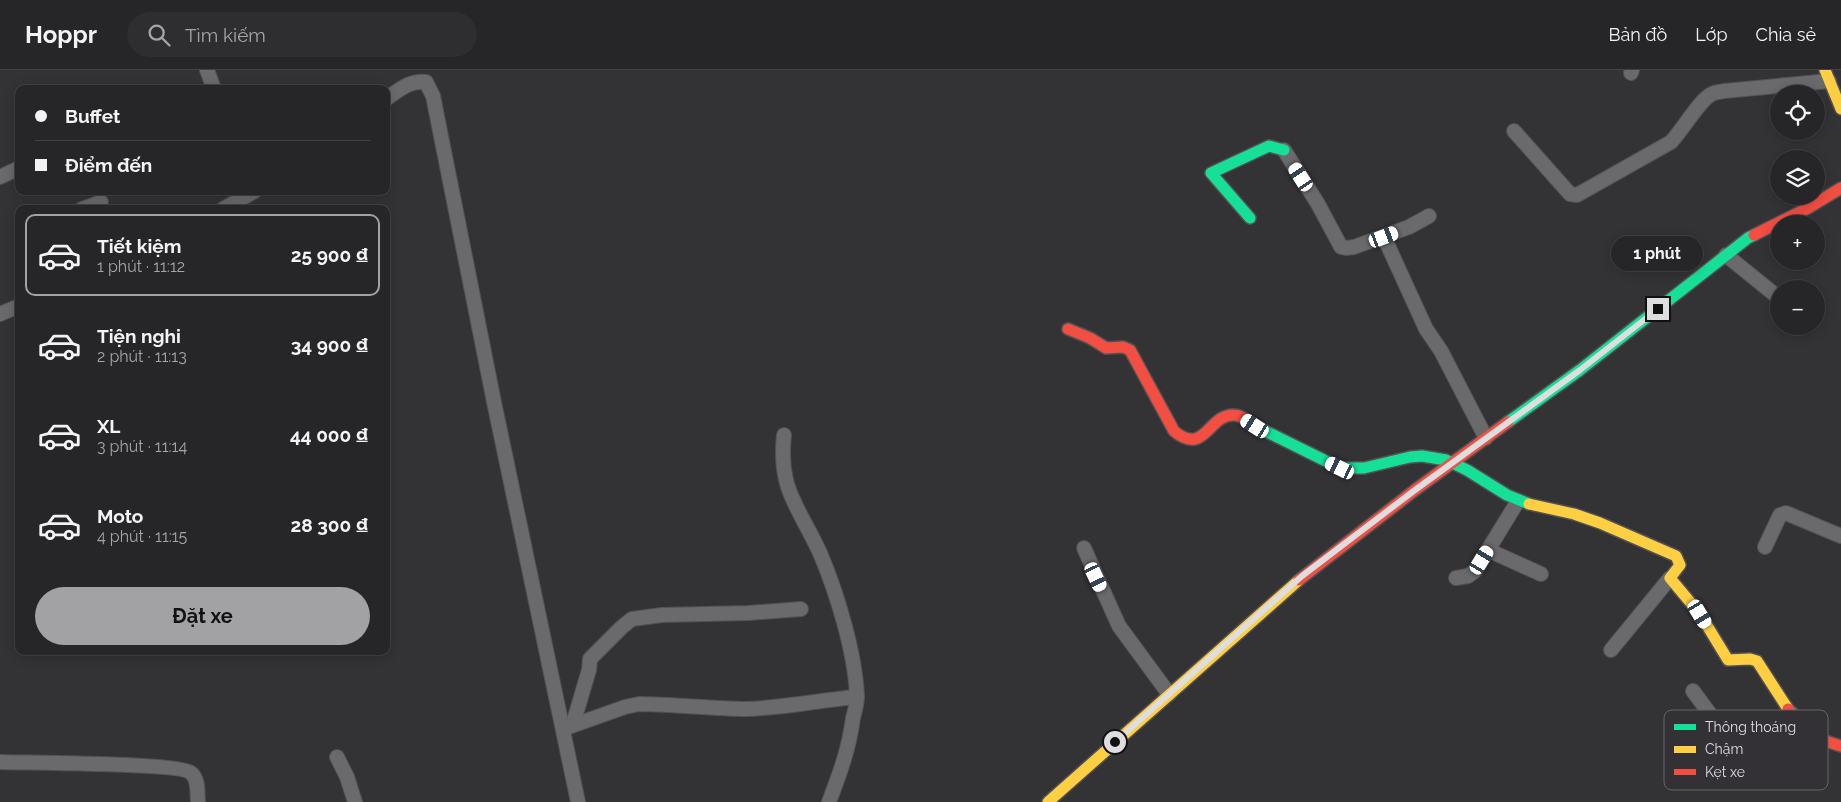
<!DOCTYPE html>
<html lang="vi">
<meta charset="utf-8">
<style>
body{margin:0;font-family:Raleway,sans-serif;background:#2e2e30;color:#f1f3f6;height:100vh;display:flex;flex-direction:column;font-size:19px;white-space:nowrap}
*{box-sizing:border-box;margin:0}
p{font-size:16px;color:#a4a5a8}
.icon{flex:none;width:28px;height:28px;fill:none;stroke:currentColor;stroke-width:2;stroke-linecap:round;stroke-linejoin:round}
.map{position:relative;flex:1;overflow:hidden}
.sheet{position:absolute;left:15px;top:135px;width:375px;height:450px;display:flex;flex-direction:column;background:#262628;border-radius:10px;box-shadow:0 2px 12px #0003,0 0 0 1px #424345}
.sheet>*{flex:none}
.guide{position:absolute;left:15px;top:15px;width:375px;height:110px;border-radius:10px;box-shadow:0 2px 12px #0003,0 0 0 1px #424345;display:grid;align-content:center;height:110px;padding:0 20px;background:#262628}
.tools{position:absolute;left:1770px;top:15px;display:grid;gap:10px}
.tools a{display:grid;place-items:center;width:55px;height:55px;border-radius:50%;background:#262628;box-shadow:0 2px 12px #0003,0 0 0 1px #424345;font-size:25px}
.end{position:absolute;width:22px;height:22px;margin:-11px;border:6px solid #dedde0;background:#111;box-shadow:0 0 0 2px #111}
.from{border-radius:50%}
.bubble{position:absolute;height:35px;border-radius:18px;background:#262628;box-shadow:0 2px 12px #0003,0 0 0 1px #424345;font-size:16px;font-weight:700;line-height:35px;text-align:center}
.car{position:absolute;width:15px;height:30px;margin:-15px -8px;border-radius:6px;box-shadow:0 0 4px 1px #0007;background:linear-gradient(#fff 24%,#345 0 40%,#fff 0 76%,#345 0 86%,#fff 0)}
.guide b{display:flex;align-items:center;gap:18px;height:48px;font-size:19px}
.guide b+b{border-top:1px solid #424345}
.guide i{width:12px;height:12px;background:#f1f3f6}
ul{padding:9px 0 0;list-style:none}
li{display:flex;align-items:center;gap:15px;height:82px;margin:0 10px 8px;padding:0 10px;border:2px solid transparent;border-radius:10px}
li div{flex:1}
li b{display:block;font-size:19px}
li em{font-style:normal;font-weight:700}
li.active{border-color:#a2a1a4}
li>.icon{width:45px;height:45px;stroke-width:1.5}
.action{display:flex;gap:10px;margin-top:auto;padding:10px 20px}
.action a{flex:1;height:58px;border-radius:30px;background:#a2a1a4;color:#111;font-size:20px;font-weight:700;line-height:58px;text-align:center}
header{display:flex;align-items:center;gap:30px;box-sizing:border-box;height:70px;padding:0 25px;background:#262628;border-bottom:1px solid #424345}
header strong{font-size:24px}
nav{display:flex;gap:28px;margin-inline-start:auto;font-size:18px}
.search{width:350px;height:45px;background:#2e2e30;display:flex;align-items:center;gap:12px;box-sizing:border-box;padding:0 18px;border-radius:28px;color:#a4a5a8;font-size:19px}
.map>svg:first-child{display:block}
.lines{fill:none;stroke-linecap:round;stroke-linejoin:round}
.street-casing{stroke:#525153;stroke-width:16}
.fast-casing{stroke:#525153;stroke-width:14}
.slow-casing{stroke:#525153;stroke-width:14}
.jam-casing{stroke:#525153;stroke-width:14}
.street{stroke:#6a696c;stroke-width:14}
.fast{stroke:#16e098;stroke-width:11}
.slow{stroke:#ffcf43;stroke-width:11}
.jam{stroke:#f24e42;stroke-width:11}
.route{stroke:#dedde0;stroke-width:6}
.key{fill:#333136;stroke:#666569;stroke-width:1}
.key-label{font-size:14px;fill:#dedde0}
</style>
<header>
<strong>Hoppr</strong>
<div class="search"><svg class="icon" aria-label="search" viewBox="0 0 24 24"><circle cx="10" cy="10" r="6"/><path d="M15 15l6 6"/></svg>Tìm kiếm</div>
<nav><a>Bản đồ</a><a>Lớp</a><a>Chia sẻ</a></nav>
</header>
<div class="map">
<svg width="1841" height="732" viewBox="0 0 1841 732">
<rect width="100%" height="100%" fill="#333235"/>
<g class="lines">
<defs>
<g id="street">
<path d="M207,0L214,19"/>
<path d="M1631,3L1632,0"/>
<path d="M386,29C399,20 410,10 426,12L433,26L494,332L578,732"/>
<path d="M1514,61L1570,124L1577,125L1671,72C1682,61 1700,29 1712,24C1715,22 1720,22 1724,21L1829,11"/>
<path d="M1284,80L1318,134L1341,177L1346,178L1354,177L1409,157L1429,146"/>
<path d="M0,107L19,98"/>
<path d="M82,139L101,132"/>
<path d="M223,139L255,121"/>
<path d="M1384,167L1426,259L1441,281L1486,368"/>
<path d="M1726,185L1779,228"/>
<path d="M0,244L19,236"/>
<path d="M784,365C778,420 799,437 820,483C837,523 855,582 857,626C857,633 855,641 853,648C849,679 840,703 829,732"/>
<path d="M1765,477L1780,445L1786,443L1841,466"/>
<path d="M1084,478L1119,556L1169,624"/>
<path d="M1488,480L1541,504"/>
<path d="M1456,508L1468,506L1475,501L1518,431"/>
<path d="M1611,580L1670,508"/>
<path d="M1693,621L1735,678L1738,679L1791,643"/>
<path d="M573,654L589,600L590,589L622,557L632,549L662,545L748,543L801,539"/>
<path d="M563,659L625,637L639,634C675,634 711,639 746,639C783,638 820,630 857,627"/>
<path d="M337,687L347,707L355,732"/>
<path d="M0,692C25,693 181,693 191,703C199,709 197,723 198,732"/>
</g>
<g id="fast">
<path d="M1250,148L1211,103L1269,76L1284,80"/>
<path d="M1508,352L1580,300L1748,168L1754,165"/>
<path d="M1255,356L1340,398H1364L1410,387L1422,386L1446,390L1467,400L1507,425L1529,434"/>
</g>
<g id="slow">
<path d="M1825,0L1841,39"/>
<path d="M1529,434L1574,444L1600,453L1676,486L1680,495L1670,508L1700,544L1728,590L1750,589L1757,591L1788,639"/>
<path d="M1048,732L1299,510"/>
</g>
<g id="jam">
<path d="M1754,165L1808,138L1841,118"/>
<path d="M1068,259L1090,268L1106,278L1123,277L1130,280L1174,361C1205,387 1208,344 1234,345C1242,345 1249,352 1255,356"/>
<path d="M1299,510L1415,420L1508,352"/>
<path d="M1788,639C1806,666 1812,667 1841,676"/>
</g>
</defs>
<use href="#street" class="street-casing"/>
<use href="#fast" class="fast-casing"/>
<use href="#slow" class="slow-casing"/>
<use href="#jam" class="jam-casing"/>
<use href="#street" class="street"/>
<use href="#fast" class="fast"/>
<use href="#slow" class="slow"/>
<use href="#jam" class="jam"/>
</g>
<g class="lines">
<path class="route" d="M1115,672L1302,506L1415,420L1580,300L1658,239"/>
</g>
<rect x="1664" y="640" width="164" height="80" rx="8" class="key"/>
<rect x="1674" y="654" width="22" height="6" fill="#16e098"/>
<rect x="1674" y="676" width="22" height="7" fill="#ffcf43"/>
<rect x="1674" y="699" width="22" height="6" fill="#f24e42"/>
<g class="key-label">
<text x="1705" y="662">Thông thoáng</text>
<text x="1705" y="684">Chậm</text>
<text x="1705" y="707">Kẹt xe</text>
</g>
</svg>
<div class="tools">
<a><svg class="icon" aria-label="locate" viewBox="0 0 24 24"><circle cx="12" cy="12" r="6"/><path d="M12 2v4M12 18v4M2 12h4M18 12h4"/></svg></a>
<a><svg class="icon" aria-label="layers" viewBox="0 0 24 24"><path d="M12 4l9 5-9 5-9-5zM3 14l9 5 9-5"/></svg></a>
<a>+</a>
<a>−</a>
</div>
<i class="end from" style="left:1115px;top:672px"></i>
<i class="end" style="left:1658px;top:239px"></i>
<div class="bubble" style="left:1611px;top:166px;width:92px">1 phút</div>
<i class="car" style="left:1301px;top:107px;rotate:327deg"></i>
<i class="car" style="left:1384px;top:167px;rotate:69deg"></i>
<i class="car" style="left:1255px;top:356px;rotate:303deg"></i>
<i class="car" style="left:1340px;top:398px;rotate:296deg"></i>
<i class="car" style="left:1482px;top:490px;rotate:31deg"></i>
<i class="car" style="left:1096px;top:507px;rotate:155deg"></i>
<i class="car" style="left:1700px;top:544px;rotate:149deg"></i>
<div class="guide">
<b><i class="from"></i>Buffet</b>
<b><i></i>Điểm đến</b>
</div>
<section class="sheet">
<ul>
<li class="active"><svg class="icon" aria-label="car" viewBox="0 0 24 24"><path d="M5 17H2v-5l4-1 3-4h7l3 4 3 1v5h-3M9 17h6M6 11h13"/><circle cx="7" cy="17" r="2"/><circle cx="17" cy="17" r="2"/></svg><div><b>Tiết kiệm</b><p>1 phút · 11:12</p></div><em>25 900 ₫</em></li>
<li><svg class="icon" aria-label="car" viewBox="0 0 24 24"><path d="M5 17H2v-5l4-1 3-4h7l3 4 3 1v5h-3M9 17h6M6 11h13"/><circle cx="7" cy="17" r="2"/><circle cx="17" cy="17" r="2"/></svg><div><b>Tiện nghi</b><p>2 phút · 11:13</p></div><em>34 900 ₫</em></li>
<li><svg class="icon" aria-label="car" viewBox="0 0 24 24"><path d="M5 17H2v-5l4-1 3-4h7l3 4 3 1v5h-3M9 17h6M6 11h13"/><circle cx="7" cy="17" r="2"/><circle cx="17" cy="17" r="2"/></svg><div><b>XL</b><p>3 phút · 11:14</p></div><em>44 000 ₫</em></li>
<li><svg class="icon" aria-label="car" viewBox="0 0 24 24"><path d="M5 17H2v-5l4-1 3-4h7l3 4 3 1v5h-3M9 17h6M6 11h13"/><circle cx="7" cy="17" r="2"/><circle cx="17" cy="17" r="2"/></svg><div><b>Moto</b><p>4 phút · 11:15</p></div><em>28 300 ₫</em></li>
</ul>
<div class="action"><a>Đặt xe</a></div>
</section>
</div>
